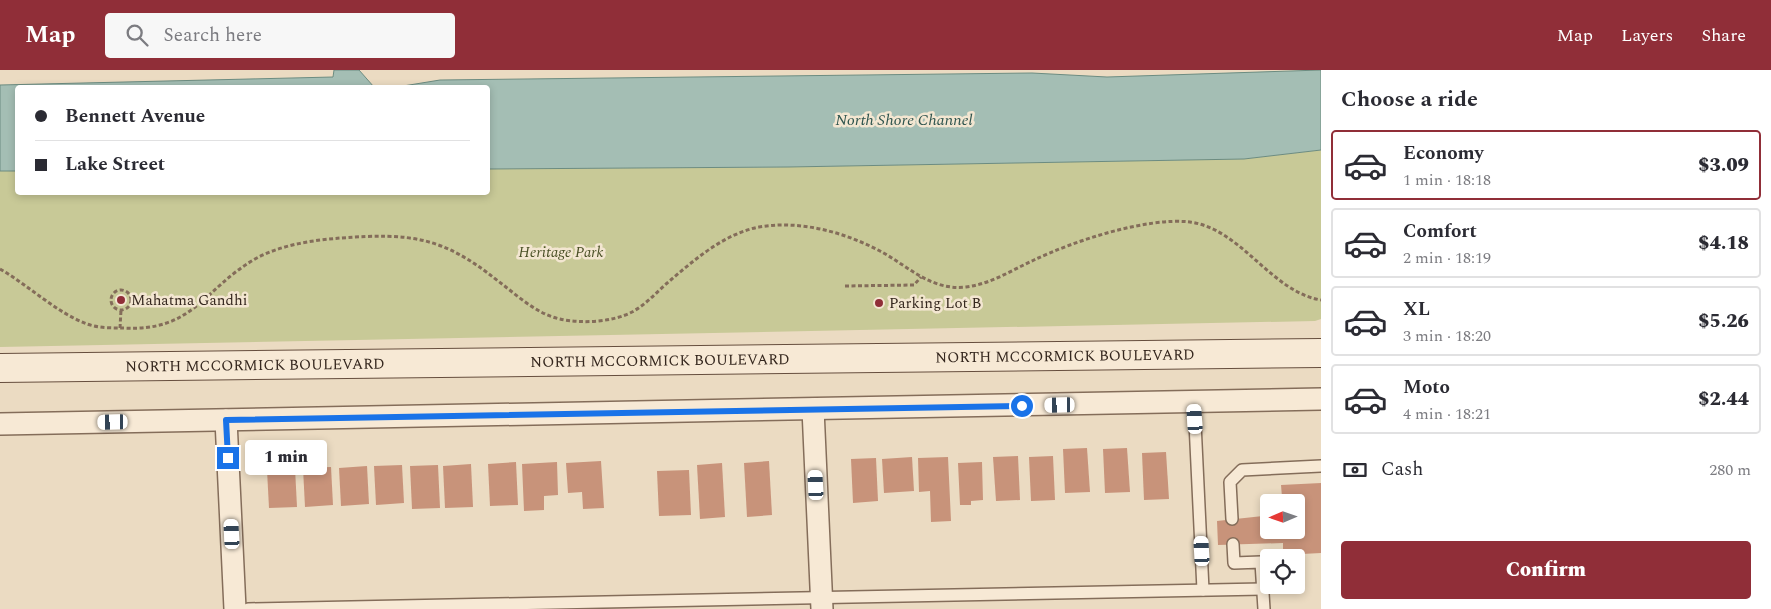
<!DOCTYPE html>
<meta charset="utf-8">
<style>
body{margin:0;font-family:Spectral,serif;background:#f7f7f7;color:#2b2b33;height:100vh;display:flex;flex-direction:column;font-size:19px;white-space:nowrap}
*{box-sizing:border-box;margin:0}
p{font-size:16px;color:#7c7c81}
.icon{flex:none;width:28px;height:28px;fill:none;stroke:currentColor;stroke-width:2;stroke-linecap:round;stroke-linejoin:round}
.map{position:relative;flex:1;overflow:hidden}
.details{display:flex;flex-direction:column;background:#fff;width:450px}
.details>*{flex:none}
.banner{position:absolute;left:15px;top:15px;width:475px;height:110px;border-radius:5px;box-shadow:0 2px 8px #0003;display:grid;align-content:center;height:110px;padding:0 20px;background:#fff}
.needle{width:32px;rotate:268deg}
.tools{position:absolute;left:1260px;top:424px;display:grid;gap:10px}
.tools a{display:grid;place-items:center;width:45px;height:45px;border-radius:5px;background:#fff;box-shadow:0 2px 8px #0003;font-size:25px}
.end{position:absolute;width:22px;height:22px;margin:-11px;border:6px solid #1a73e8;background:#fff;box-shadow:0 0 0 2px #fff}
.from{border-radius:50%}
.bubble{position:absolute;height:35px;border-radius:5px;background:#fff;box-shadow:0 2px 8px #0003;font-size:16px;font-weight:800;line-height:35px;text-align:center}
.car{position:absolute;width:15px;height:30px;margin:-15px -8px;border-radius:6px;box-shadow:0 0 4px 1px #0007;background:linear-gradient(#fff 24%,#345 0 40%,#fff 0 76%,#345 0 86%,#fff 0)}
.banner b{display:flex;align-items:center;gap:18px;height:48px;font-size:19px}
.banner b+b{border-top:1px solid #e1e1e2}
.banner i{width:12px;height:12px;background:#2b2b33}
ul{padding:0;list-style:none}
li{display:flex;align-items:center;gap:15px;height:70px;margin:0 10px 8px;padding:0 10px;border:2px solid #e1e1e2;border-radius:5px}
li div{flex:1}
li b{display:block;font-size:19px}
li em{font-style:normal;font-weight:800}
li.selected{border-color:#902e38}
li>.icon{width:45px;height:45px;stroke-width:1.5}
h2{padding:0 20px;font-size:22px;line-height:60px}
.pay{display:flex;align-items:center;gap:12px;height:55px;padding:0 20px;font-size:19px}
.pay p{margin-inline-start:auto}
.button{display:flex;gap:10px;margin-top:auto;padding:10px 20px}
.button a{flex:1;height:58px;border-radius:5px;background:#902e38;color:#fff;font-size:20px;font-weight:800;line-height:58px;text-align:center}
header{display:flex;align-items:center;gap:30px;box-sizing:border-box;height:70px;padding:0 25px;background:#902e38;color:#fff}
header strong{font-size:24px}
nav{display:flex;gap:28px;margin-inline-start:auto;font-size:18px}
.search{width:350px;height:45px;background:#f7f7f7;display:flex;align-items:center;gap:12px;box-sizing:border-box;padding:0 18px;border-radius:5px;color:#7c7c81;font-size:19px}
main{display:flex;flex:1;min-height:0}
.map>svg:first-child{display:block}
.green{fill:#c8c997}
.water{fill:#a4beb4;stroke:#6c8c81}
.building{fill:#c8937a;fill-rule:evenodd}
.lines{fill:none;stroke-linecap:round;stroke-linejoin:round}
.service-casing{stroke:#846d5a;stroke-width:14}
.minor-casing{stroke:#846d5a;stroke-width:24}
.secondary-casing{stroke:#664e3e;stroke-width:30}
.path{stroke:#846d5a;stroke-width:3;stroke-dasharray:4 2.5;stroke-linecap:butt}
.service{stroke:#f7e9d5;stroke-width:11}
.minor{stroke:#f7e9d5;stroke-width:21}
.secondary{stroke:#f7e9d5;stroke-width:28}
.route{stroke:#1a73e8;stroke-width:6}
.poi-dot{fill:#902e38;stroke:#f3e6d1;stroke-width:2}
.labels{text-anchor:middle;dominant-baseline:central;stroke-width:5;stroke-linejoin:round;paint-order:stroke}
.park-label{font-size:15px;font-style:italic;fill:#4a5026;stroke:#f3e6d1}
.poi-label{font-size:15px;fill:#35271e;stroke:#f3e6d1;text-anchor:start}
.street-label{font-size:15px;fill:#35271e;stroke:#f3e6d1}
.water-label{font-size:16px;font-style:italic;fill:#2e544e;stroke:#f3e6d1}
</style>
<header>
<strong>Map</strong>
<div class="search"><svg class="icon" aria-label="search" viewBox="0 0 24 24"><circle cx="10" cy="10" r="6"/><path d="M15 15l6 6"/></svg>Search here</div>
<nav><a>Map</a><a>Layers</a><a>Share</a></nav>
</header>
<main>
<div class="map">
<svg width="1321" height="539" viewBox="0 0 1321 539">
<rect width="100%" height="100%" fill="#ebdbc2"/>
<path class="green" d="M1321,80V249L1315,251L0,277V101H17L18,122H488V99L788,97L1244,89Z"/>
<g class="water">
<path d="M334,0H359L374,17H378L18,18L17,101H0V15L333,7Z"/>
<path d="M1321,0V80L1244,89L788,97L488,99V18L397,17L440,10L1032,3L1107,7Z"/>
</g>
<g class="building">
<path d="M1087,378L1090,422L1065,423L1063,379Z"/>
<path d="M1127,378L1130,422L1105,423L1103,379Z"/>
<path d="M1166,382L1169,429L1144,430L1142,383Z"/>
<path d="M1018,386L1020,430L996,431L993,387Z"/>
<path d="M1053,386L1055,430L1031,431L1029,387Z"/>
<path d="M912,387L914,421L884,423L882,389Z"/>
<path d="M948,387L951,451L931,452L930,421L919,422L918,388Z"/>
<path d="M876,388L878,431L853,433L851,389Z"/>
<path d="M601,391L604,438L583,439L582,422L568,423L566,393Z"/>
<path d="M769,391L772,445L747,447L744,393Z"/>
<path d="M516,392L518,435L490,436L488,394Z"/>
<path d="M557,392L558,425L544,426V440L524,441L522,394Z"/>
<path d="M982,392L983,430L971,431V435H960L958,393Z"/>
<path d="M722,393L725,447L700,449L697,395Z"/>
<path d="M471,394L473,437L445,438L443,396Z"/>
<path d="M402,395L404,433L376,435L374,396Z"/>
<path d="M438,395L440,438L412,439L410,396Z"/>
<path d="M367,396L369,434L341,436L339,398Z"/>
<path d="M331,397L333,435L305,437L303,398Z"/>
<path d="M295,398L297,437L269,438L267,400Z"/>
<path d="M689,400L691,445L659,446L657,401Z"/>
<path d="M1321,413V483L1283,485V473L1218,475L1217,451L1263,446L1262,428L1282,427L1281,415ZM1269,432H1296V460H1269Z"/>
</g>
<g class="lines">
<defs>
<g id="service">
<path d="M1194,332L1203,520"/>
<path d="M1232,449L1230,412L1242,400L1321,396"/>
<path d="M1233,474L1234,493L1261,492L1264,539"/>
<path d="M248,539L1263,519"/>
</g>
<g id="minor">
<path d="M813,339L822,539"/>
<path d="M226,350L235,539"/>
<path d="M0,354L1321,329"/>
</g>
<g id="secondary">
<path id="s1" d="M0,298L1321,283"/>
</g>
</defs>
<use href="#service" class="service-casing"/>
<use href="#minor" class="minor-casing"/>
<use href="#secondary" class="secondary-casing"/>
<g class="path">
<path d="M0,199C28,215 57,243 87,254C98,258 112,258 123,258C194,262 203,219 255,189C280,175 313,170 341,168C410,163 442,166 498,211C517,225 536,244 560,249C581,254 613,252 632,242C645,235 655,224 666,214C693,191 723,164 759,157C800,150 844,162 880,181C908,196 931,221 966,217C991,214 1012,200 1034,190C1074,171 1146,147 1190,152C1242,159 1271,222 1321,230"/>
<path d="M845,216L914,215L921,207"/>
<circle cx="121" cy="230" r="10"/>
<path d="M120,258L121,240"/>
</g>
<use href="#service" class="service"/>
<use href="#minor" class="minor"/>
<use href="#secondary" class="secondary"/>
</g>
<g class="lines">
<path class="route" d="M228,388L226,350L1022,336"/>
</g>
<g class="poi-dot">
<circle cx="121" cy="230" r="5"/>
<circle cx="879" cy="233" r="5"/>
</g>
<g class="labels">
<g class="park-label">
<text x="561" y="182">Heritage Park</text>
</g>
<g class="poi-label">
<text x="131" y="230">Mahatma Gandhi</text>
<text x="889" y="233">Parking Lot B</text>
</g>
<g class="street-label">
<text stroke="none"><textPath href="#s1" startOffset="1065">NORTH MCCORMICK BOULEVARD</textPath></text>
<text stroke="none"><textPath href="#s1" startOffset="660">NORTH MCCORMICK BOULEVARD</textPath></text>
<text stroke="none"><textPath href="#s1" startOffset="255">NORTH MCCORMICK BOULEVARD</textPath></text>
</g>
<g class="water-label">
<text x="904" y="50">North Shore Channel</text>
</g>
</g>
</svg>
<div class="tools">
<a><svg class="needle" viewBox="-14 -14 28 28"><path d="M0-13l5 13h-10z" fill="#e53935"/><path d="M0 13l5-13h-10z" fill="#7c7c81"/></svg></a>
<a><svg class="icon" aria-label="locate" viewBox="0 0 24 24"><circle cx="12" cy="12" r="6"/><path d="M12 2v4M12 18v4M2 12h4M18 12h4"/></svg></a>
</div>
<i class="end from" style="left:1022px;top:336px"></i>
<i class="end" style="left:228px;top:388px"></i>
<div class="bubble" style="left:245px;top:370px;width:82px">1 min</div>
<i class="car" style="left:1060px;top:335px;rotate:269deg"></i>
<i class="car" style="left:1195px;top:349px;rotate:356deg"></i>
<i class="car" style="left:113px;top:352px;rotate:269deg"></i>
<i class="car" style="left:816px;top:415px;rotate:357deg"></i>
<i class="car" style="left:232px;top:464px;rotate:357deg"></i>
<i class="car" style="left:1202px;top:481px;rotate:357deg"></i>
<div class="banner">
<b><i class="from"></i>Bennett Avenue</b>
<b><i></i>Lake Street</b>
</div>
</div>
<section class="details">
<h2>Choose a ride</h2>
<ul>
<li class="selected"><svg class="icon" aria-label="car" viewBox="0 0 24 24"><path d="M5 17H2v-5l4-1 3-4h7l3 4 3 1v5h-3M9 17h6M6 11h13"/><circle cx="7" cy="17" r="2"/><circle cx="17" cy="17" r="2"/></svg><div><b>Economy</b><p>1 min · 18:18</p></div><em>$3.09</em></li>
<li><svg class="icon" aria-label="car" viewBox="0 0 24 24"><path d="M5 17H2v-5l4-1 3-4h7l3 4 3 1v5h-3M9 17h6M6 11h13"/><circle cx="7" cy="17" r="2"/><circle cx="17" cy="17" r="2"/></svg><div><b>Comfort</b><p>2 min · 18:19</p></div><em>$4.18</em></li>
<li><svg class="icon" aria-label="car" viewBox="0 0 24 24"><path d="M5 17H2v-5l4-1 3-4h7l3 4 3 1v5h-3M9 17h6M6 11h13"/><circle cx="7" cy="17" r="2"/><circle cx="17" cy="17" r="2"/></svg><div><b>XL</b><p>3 min · 18:20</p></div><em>$5.26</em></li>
<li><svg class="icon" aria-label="car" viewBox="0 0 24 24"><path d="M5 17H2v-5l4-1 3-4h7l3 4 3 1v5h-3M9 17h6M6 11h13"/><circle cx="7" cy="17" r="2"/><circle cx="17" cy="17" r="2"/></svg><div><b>Moto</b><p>4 min · 18:21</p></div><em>$2.44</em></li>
</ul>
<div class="pay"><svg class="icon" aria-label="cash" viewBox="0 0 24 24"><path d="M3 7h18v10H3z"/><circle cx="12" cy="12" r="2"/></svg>Cash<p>280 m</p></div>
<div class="button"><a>Confirm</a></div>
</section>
</main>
